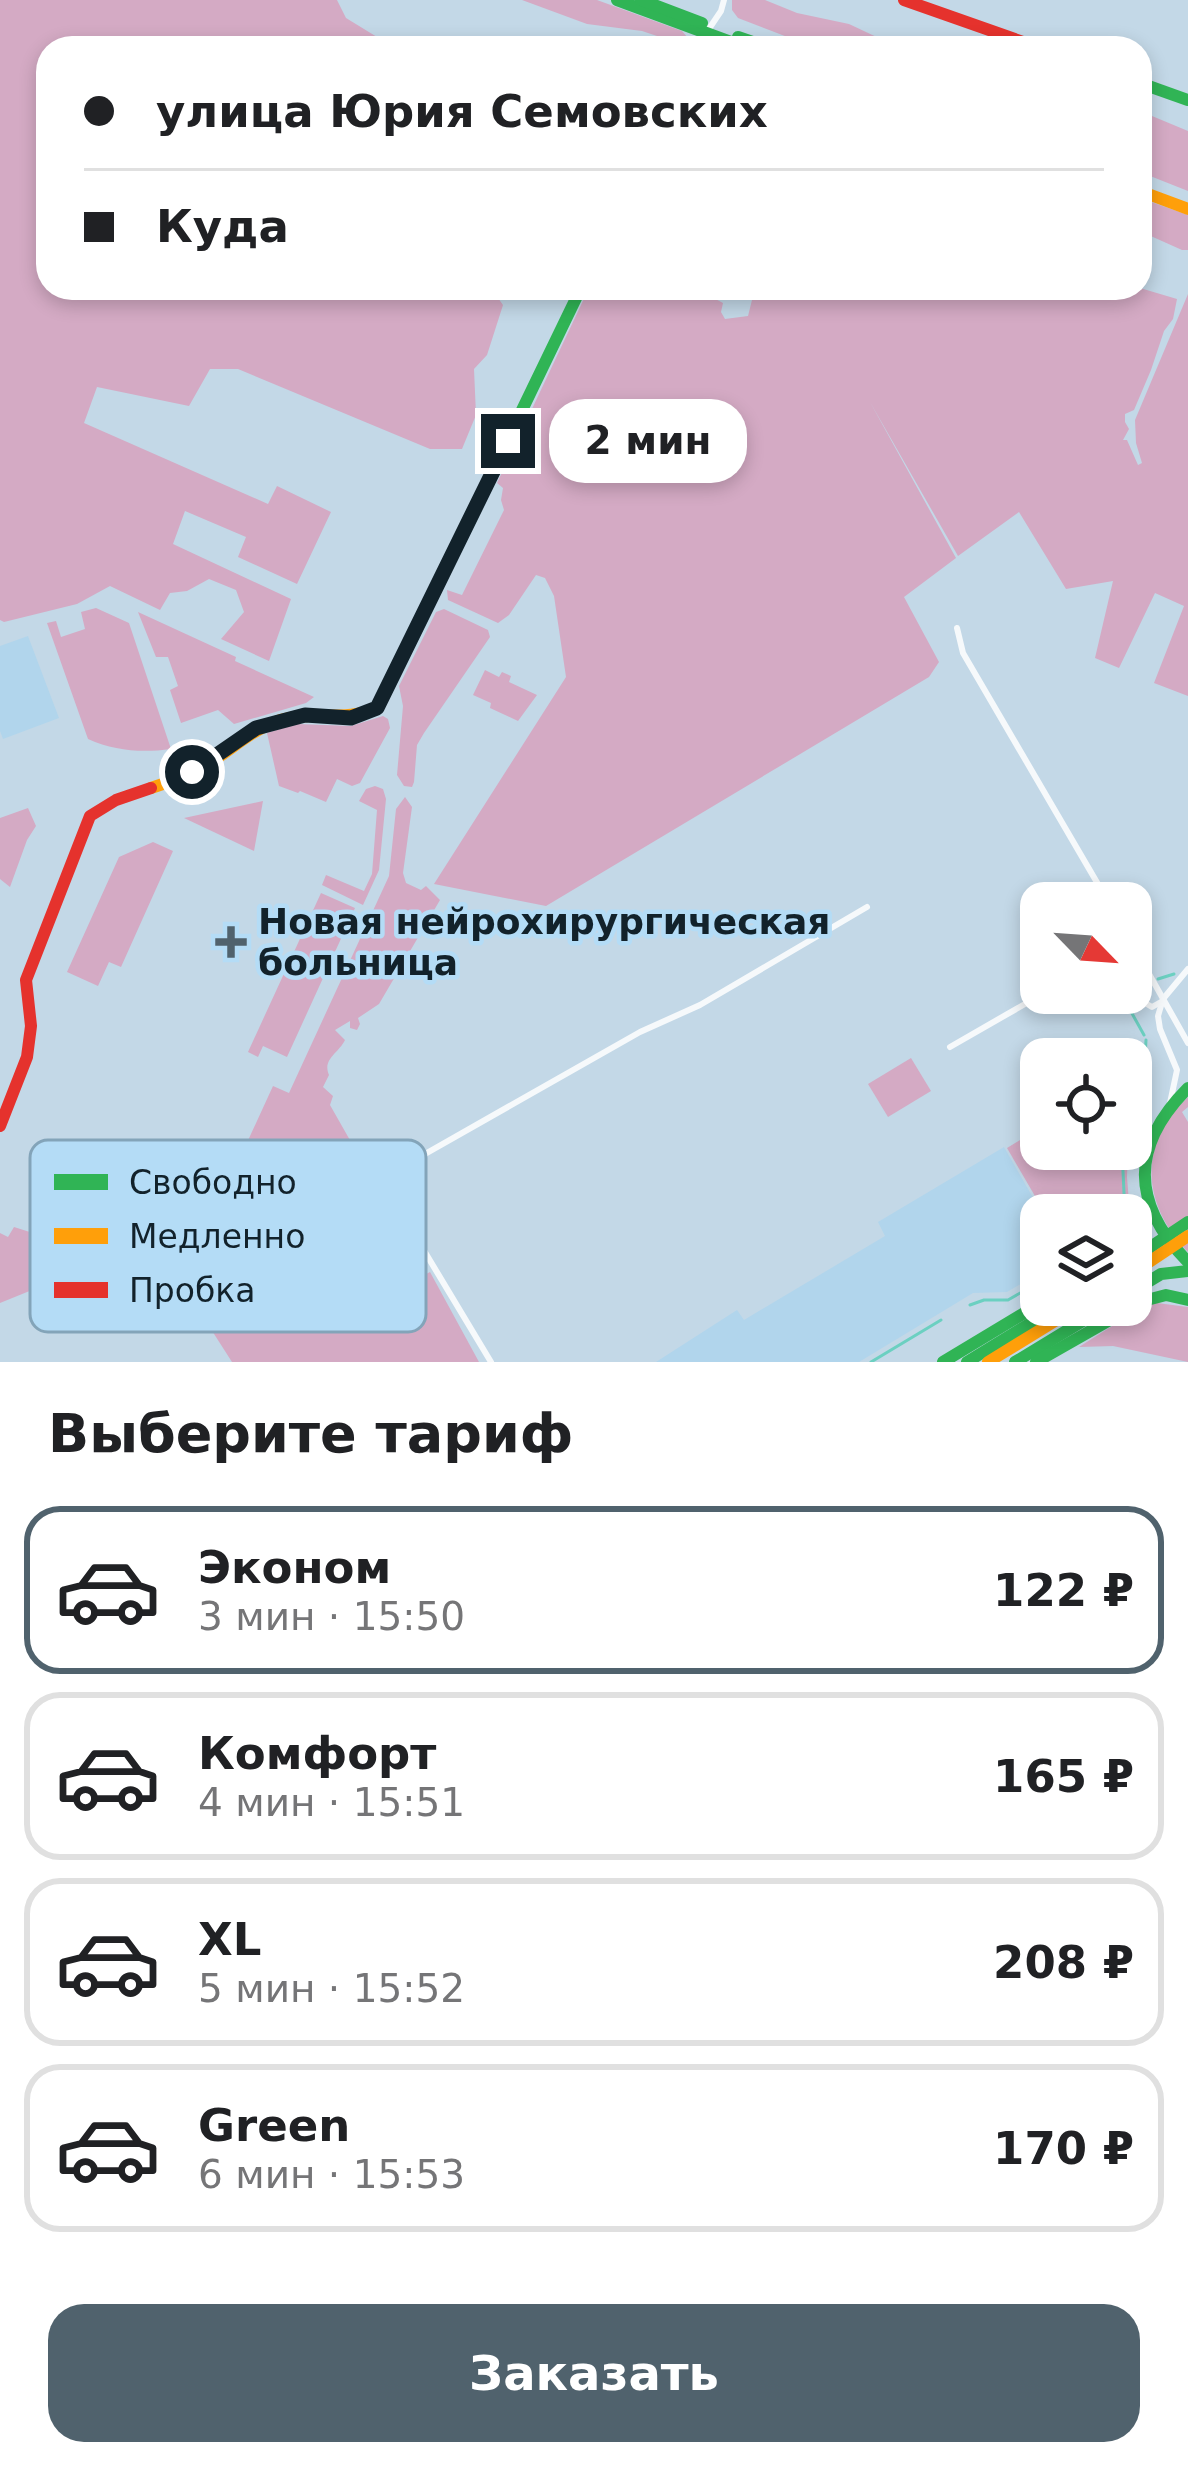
<!DOCTYPE html>
<html lang="ru">
<meta charset="utf-8">
<style>
body{margin:0;font-family:"DejaVu Sans",sans-serif;background:#f6f6f6;color:#202124;height:100vh;display:flex;flex-direction:column;font-size:45px;white-space:nowrap}
*{box-sizing:border-box;margin:0}
p{font-size:39px;color:#757577}
.icon{flex:none;width:66px;height:66px;fill:none;stroke:currentColor;stroke-width:2;stroke-linecap:round;stroke-linejoin:round}
.map{position:relative;height:1362px;overflow:hidden}
.details{display:flex;flex-direction:column;background:#fff;flex:1}
.details>*{flex:none}
.hud{position:absolute;left:36px;top:36px;width:1116px;height:264px;border-radius:36px;box-shadow:0 6px 18px #0003;display:grid;align-content:center;height:264px;padding:0 48px;background:#fff}
.needle{width:78px;rotate:115deg}
.buttons{position:absolute;left:1020px;top:882px;display:grid;gap:24px}
.buttons a{display:grid;place-items:center;width:132px;height:132px;border-radius:24px;background:#fff;box-shadow:0 6px 18px #0003;font-size:60px}
.end{position:absolute;width:54px;height:54px;margin:-27px;border:15px solid #12222b;background:#fff;box-shadow:0 0 0 6px #fff}
.from{border-radius:50%}
.bubble{position:absolute;height:84px;border-radius:36px;background:#fff;box-shadow:0 6px 18px #0003;font-size:39px;font-weight:700;line-height:84px;text-align:center}
.hud b{display:flex;align-items:center;gap:42px;height:114px;font-size:45px}
.hud b+b{border-top:3px solid #e0e0e0}
.hud i{width:30px;height:30px;background:#202124}
ul{padding:0;list-style:none}
li{display:flex;align-items:center;gap:36px;height:168px;margin:0 24px 18px;padding:0 24px;border:6px solid #e0e0e0;border-radius:36px}
li div{flex:1}
li b{display:block;font-size:45px}
li em{font-style:normal;font-weight:700}
li.selected{border-color:#50626d}
li>.icon{width:108px;height:108px;stroke-width:1.5}
h2{padding:0 48px;font-size:54px;line-height:144px}
.action{display:flex;gap:24px;margin-top:auto;padding:24px 48px}
.action a{flex:1;height:138px;border-radius:36px;background:#50626d;color:#fff;font-size:48px;font-weight:700;line-height:138px;text-align:center}
.map>svg:first-child{display:block}
.built{fill:#b1d5ec}
.green{fill:#d4aac4}
.lines{fill:none;stroke-linecap:round;stroke-linejoin:round}
.stream{stroke:#6cd0c1;stroke-width:3}
.street{stroke:#f6f9fb;stroke-width:6}
.fast{stroke:#30b455;stroke-width:12}
.slow{stroke:#ff9f0a;stroke-width:12}
.jam{stroke:#e5322d;stroke-width:12}
.route{stroke:#12222b;stroke-width:15}
.poi-dot{fill:#50626d;stroke:#b4dcf6;stroke-width:4.5}
.labels{text-anchor:middle;dominant-baseline:central;stroke-width:9;stroke-linejoin:round;paint-order:stroke}
.poi-label{font-size:36px;font-weight:bold;fill:#12222b;stroke:#b4dcf6;text-anchor:start}
.key{fill:#b4dcf6;stroke:#83a4b9;stroke-width:3}
.key-label{font-size:33px;fill:#12222b}
</style>
<div class="map">
<svg width="1188" height="1362" viewBox="0 0 1188 1362">
<rect width="100%" height="100%" fill="#c3d8e7"/>
<g class="built">
<path d="M28,636L59,718L3,739L0,731V646Z"/>
<path d="M1004,1147L1043,1215L1041,1272L1007,1292L973,1293L859,1362H656L737,1310L744,1320L885,1236L878,1222Z"/>
</g>
<g class="green">
<path d="M0,0H337L346,18L395,48H48V288H491L503,305L487,355L474,369L476,415L462,449H430L238,369H210L189,406L97,387L84,423L268,504L277,486L331,512L297,584L238,557L246,537L185,511L173,544L291,599L269,661L221,639L244,612L236,590L209,579L187,591L170,593L160,610L110,586L77,604L4,622L0,620Z"/>
<path d="M522,0H597L682,31L688,38L684,45L642,31L587,24Z"/>
<path d="M732,0H765L797,13L849,24L900,48H816L738,18L732,10Z"/>
<path d="M1140,111L1188,131V191L1140,172Z"/>
<path d="M1140,198L1188,215V250H1182L1144,233L1140,250Z"/>
<path d="M589,288H695L723,303L721,312L725,319L748,316L755,288H1140L1177,299L1173,319L1164,331L1151,370L1134,410L1125,414V422L1129,429L1123,440H1127L1138,465L1142,463L1136,443L1135,420L1188,294V696L1154,683L1184,606L1155,593L1119,668L1095,658L1113,581L1066,589L1019,512L958,556L870,402L956,558L904,597L939,662L929,677L546,906L434,884L566,677L554,596L545,578L536,575L509,615L498,623L448,600L447,590L462,595L504,510L501,500L503,488L497,483Z"/>
<path d="M96,608L129,623L171,749C142,753 115,751 88,739L47,623L56,621L61,637L85,629L81,612Z"/>
<path d="M444,609L488,630L490,637L424,733L417,745L414,782L412,787L404,786L397,775L403,706L399,686L436,612Z"/>
<path d="M138,612L236,657L235,661L314,697L306,703L234,724L218,710L181,723L170,690L178,686L168,657H156Z"/>
<path d="M485,670L499,677L502,672L511,676L509,682L537,695L518,721L490,708L491,703L473,695Z"/>
<path d="M383,716L388,719L390,728L360,783L352,786L337,779L326,802L300,791L298,793L279,786L267,733L297,724L351,726Z"/>
<path d="M375,786L383,789L386,799L379,870L363,905L322,885L326,875L364,891L372,874L377,810L359,801L366,789Z"/>
<path d="M405,797L412,807L403,873L406,883L421,890L426,886L440,900L379,1004L358,1018L360,1024L357,1030L350,1028V1021L335,1030L345,1040C339,1053 322,1059 329,1075L323,1087L333,1096L330,1105L380,1193L354,1214L400,1288L430,1272L479,1362H232L184,1287L32,1290L0,1303V1233L8,1237L14,1227L99,1254L191,1265L273,1086L289,1093L389,876L396,809Z"/>
<path d="M263,801L254,851L184,818Z"/>
<path d="M28,808L36,826L27,840L10,887L0,879V818Z"/>
<path d="M153,842L173,851L121,967L109,962L98,986L67,972L119,857Z"/>
<path d="M321,893L355,908L287,1057L263,1046L258,1057L248,1052Z"/>
<path d="M911,1058L931,1091L888,1117L868,1084Z"/>
<path d="M1188,1097V1107L1182,1112L1188,1122V1252C1142,1204 1137,1144 1188,1097Z"/>
<path d="M1035,1131L1041,1133V1149H1128L1127,1177L1130,1215H1046L1007,1148Z"/>
<path d="M1157,1303L1188,1307V1362L1113,1346L1079,1347L1142,1307Z"/>
</g>
<g class="lines">
<g class="stream">
<path d="M1158,979L1174,974"/>
<path d="M1124,999L1144,1035"/>
<path d="M1144,1076L1146,1040"/>
<path d="M1122,1149L1125,1215"/>
<path d="M970,1305L984,1300H1008L1041,1281"/>
<path d="M871,1362L941,1320"/>
</g>
<g class="street">
<path d="M696,48L721,11L724,0"/>
<path d="M957,628L963,653L1109,903"/>
<path d="M1131,942L1188,1043"/>
<path d="M1128,993L1152,1007L1161,1002"/>
<path d="M950,1047L1044,993"/>
<path d="M1170,1103L1177,1070L1160,1029L1158,1016L1163,999L1188,969"/>
<path d="M491,1362L381,1179L640,1032L700,1005L867,907"/>
</g>
<g class="fast">
<path d="M617,0L747,48"/>
<path d="M641,0L702,23"/>
<path d="M738,37L770,48"/>
<path d="M1140,83L1188,100"/>
<path d="M495,466L581,288"/>
<path d="M1188,1088C1130,1146 1131,1204 1188,1262"/>
<path d="M1131,1246L1142,1228L1145,1204"/>
<path d="M1131,1260L1188,1222"/>
<path d="M1131,1292L1161,1274L1188,1271"/>
<path d="M943,1362L1041,1303"/>
<path d="M967,1362L1060,1305"/>
<path d="M1015,1362L1109,1305"/>
<path d="M1036,1362L1143,1301L1166,1295L1188,1300"/>
</g>
<g class="slow">
<path d="M1140,191L1188,209"/>
<path d="M151,788C172,781 193,774 211,762C233,748 251,731 275,722C309,709 344,723 377,708L495,466"/>
<path d="M1131,1274L1188,1236"/>
<path d="M988,1362L1081,1305"/>
</g>
<g class="jam">
<path d="M904,0L1040,48"/>
<path d="M0,1126L27,1057L31,1026L26,980L90,816L116,800L151,788"/>
</g>
</g>
<g class="lines">
<path class="route" d="M192,772L256,728L305,715L351,718L377,708L508,441"/>
</g>
<path class="poi-dot" d="M225 924h12v12h12v12h-12v12h-12v-12h-12v-12h12z"/>
<g class="labels">
<g class="poi-label">
<text x="258" y="921">Новая нейрохирургическая<tspan x="258" dy="41">больница</tspan></text>
</g>
</g>
<rect x="30" y="1140" width="396" height="192" rx="18" class="key"/>
<rect x="54" y="1174" width="54" height="16" fill="#30b455"/>
<rect x="54" y="1228" width="54" height="16" fill="#ff9f0a"/>
<rect x="54" y="1282" width="54" height="16" fill="#e5322d"/>
<g class="key-label">
<text x="129" y="1194">Свободно</text>
<text x="129" y="1248">Медленно</text>
<text x="129" y="1302">Пробка</text>
</g>
</svg>
<div class="buttons">
<a><svg class="needle" viewBox="-14 -14 28 28"><path d="M0-13l5 13h-10z" fill="#e53935"/><path d="M0 13l5-13h-10z" fill="#757577"/></svg></a>
<a><svg class="icon" aria-label="locate" viewBox="0 0 24 24"><circle cx="12" cy="12" r="6"/><path d="M12 2v4M12 18v4M2 12h4M18 12h4"/></svg></a>
<a><svg class="icon" aria-label="layers" viewBox="0 0 24 24"><path d="M12 4l9 5-9 5-9-5zM3 14l9 5 9-5"/></svg></a>
</div>
<i class="end from" style="left:192px;top:772px"></i>
<i class="end" style="left:508px;top:441px"></i>
<div class="bubble" style="left:549px;top:399px;width:198px">2 мин</div>
<div class="hud">
<b><i class="from"></i>улица Юрия Семовских</b>
<b><i></i>Куда</b>
</div>
</div>
<section class="details">
<h2>Выберите тариф</h2>
<ul>
<li class="selected"><svg class="icon" aria-label="car" viewBox="0 0 24 24"><path d="M5 17H2v-5l4-1 3-4h7l3 4 3 1v5h-3M9 17h6M6 11h13"/><circle cx="7" cy="17" r="2"/><circle cx="17" cy="17" r="2"/></svg><div><b>Эконом</b><p>3 мин · 15:50</p></div><em>122 ₽</em></li>
<li><svg class="icon" aria-label="car" viewBox="0 0 24 24"><path d="M5 17H2v-5l4-1 3-4h7l3 4 3 1v5h-3M9 17h6M6 11h13"/><circle cx="7" cy="17" r="2"/><circle cx="17" cy="17" r="2"/></svg><div><b>Комфорт</b><p>4 мин · 15:51</p></div><em>165 ₽</em></li>
<li><svg class="icon" aria-label="car" viewBox="0 0 24 24"><path d="M5 17H2v-5l4-1 3-4h7l3 4 3 1v5h-3M9 17h6M6 11h13"/><circle cx="7" cy="17" r="2"/><circle cx="17" cy="17" r="2"/></svg><div><b>XL</b><p>5 мин · 15:52</p></div><em>208 ₽</em></li>
<li><svg class="icon" aria-label="car" viewBox="0 0 24 24"><path d="M5 17H2v-5l4-1 3-4h7l3 4 3 1v5h-3M9 17h6M6 11h13"/><circle cx="7" cy="17" r="2"/><circle cx="17" cy="17" r="2"/></svg><div><b>Green</b><p>6 мин · 15:53</p></div><em>170 ₽</em></li>
</ul>
<div class="action"><a>Заказать</a></div>
</section>
